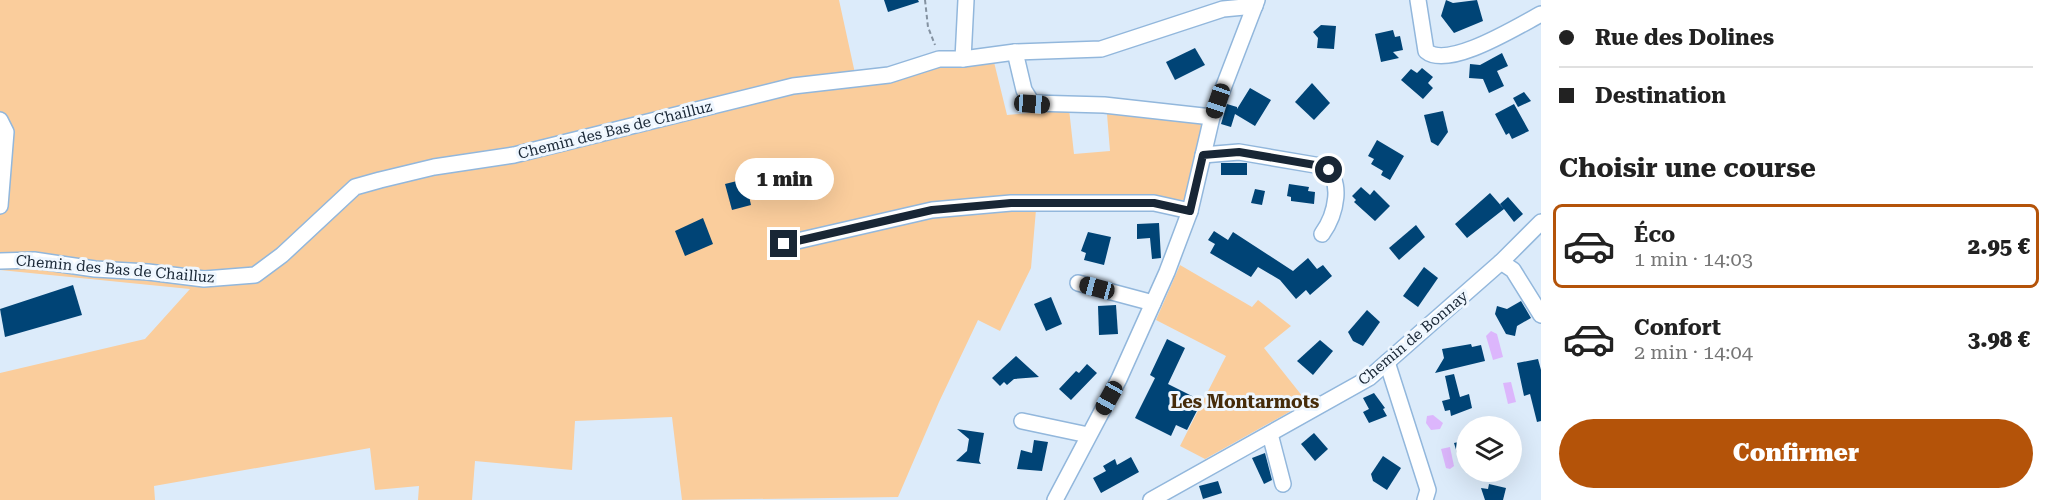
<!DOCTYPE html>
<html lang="fr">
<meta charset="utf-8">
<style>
body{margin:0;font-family:"Roboto Serif",serif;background:#f6f6f6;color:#222;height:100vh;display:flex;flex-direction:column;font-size:22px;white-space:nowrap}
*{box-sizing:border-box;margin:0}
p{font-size:20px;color:#767676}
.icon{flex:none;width:33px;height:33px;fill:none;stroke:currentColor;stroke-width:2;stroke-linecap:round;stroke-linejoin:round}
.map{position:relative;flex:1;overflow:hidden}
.sheet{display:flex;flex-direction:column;background:#fff;width:510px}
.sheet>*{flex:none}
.guide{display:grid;align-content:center;height:132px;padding:0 18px;background:#fff}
.buttons{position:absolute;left:1456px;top:416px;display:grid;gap:12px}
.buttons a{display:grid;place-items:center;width:66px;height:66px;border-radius:50%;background:#fff;box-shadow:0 6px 24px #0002;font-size:30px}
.end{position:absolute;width:27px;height:27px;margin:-14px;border:8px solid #182635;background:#fff;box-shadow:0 0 0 3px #fff}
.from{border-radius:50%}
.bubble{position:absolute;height:42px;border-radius:21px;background:#fff;box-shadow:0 6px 24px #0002;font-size:20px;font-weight:800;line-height:42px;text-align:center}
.car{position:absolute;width:18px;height:36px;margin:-18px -9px;border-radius:8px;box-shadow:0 0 4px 2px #0007;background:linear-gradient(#222 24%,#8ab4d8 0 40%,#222 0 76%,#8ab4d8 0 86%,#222 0)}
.guide b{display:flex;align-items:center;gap:21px;height:57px;font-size:22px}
.guide b+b{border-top:2px solid #e0e0e0}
.guide i{width:15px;height:15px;background:#222}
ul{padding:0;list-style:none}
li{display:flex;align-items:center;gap:18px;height:84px;margin:0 12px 9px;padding:0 6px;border:3px solid transparent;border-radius:9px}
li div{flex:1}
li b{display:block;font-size:22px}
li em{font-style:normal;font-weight:800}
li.current{border-color:#b45309}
li>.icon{width:54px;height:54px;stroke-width:1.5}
h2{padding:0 18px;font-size:27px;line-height:72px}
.button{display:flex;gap:12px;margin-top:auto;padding:12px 18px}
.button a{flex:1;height:69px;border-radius:36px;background:#b45309;color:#fff;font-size:24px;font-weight:800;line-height:69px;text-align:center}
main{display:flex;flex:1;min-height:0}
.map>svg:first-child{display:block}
.green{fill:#facd9c}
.water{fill:#dcb6fc}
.building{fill:#004476}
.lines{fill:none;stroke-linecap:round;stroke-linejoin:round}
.minor-casing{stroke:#92b7dc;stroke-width:18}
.path{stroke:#8492a1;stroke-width:2;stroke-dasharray:4.5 3;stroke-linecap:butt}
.minor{stroke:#fff;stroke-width:15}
.route{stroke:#182635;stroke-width:8}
.labels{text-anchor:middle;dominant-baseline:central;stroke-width:6;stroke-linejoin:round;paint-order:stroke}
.street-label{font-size:15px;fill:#182635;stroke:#eff7ff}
.quarter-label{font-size:18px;font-weight:bold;fill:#462c0a;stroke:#eff7ff}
</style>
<main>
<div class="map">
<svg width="1541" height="500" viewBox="0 0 1541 500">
<rect width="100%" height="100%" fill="#dcebfa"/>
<g class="green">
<path d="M0,0H839L856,78L940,52L994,62L1007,115L1069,109L1074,154L1110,151L1107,114L1203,122L1189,200L1037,198L1031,268L1000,331L978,320L939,402L898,497L682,500L672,417L575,421L572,470L475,461L472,500H418L419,486L375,490L370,448L154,486L155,500H0V373L145,339L190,289L0,270Z"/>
<path d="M1180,265L1252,307L1258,300L1291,326L1264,348L1307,402L1205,459L1180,446L1226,356L1156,320Z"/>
</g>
<g class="water">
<path d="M1491,331L1497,334L1503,357L1493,360L1486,336Z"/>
<path d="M1511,382L1516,402L1508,404L1503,383Z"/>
<path d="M1433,415L1443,423L1440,429L1431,430L1426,423L1427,416Z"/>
<path d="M1450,447L1454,466L1450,469L1446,468L1441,449Z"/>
</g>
<g class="building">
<path d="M884,0H918L919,2L888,12Z"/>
<path d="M1446,0L1453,3L1477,0L1483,21L1454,33L1441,16Z"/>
<path d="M1321,25L1336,26L1334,49L1317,48L1318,38L1313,32Z"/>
<path d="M1393,30L1395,37L1400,36L1403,50L1393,52L1399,58L1381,62L1375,34Z"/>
<path d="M1195,48L1205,65L1175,80L1166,62Z"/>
<path d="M1502,53L1508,66L1497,71L1504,86L1489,93L1483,79L1469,78L1470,64L1480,65Z"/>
<path d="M1422,68L1433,77L1428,83L1433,88L1423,99L1401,80L1411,69L1417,73Z"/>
<path d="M1312,83L1330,103L1314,120L1295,102Z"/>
<path d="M1250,88L1271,100L1255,126L1235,114L1231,127L1221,124L1227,104L1237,107V109Z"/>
<path d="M1524,92L1531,101L1518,107L1513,98Z"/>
<path d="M1514,104L1529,131L1512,139L1509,133L1506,135L1495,114Z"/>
<path d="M1443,111L1448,132L1438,146L1431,142L1424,115Z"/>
<path d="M1377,140L1404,156L1390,180L1381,175L1383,171L1371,164L1374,159L1368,156Z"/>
<rect x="1221" y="163" width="26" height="12"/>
<path d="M745,179L751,205L732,210L725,184Z"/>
<path d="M1289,184L1309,187L1308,191L1315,192L1314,204L1291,201V197L1287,196Z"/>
<path d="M1361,187L1370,195L1374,190L1390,206L1375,221L1354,202L1356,200L1352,196Z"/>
<path d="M1255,189L1265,191L1262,205L1251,203Z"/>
<path d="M1490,193L1504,209L1500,204L1508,197L1523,214L1514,222L1504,209L1467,238L1455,224Z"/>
<path d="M703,218L713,244L685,256L675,231Z"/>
<path d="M1159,223L1161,258L1152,259L1150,238L1137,239V224Z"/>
<path d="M1416,225L1425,237L1399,260L1389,248Z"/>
<path d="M1214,231L1228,240L1233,232L1293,271L1308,258L1317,269L1323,265L1332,276L1310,295L1306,290L1296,299L1280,280L1258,267L1251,277L1210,253L1215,244L1208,240Z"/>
<path d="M1088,232L1111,237L1104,265L1084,260L1086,253L1081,251Z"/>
<path d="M1424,267L1438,278L1418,307L1403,296Z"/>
<path d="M73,285L82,315L5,337L0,309Z"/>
<path d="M1051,297L1062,324L1046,331L1034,304Z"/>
<path d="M1521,301L1531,318L1517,326L1515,336L1506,334L1495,314L1497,306L1507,309Z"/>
<path d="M1116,305L1118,334L1099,335L1098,306Z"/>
<path d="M1367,310L1380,322L1363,346L1353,341L1348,332Z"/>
<path d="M1167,339L1185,348L1168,384L1202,401L1187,430L1176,425L1171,436L1135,418L1155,378L1150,375Z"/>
<path d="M1320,340L1333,351L1313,375L1297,361Z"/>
<path d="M1471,344L1472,347L1481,345L1485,361L1435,373L1444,358L1442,349Z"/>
<path d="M1016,356L1039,377L1014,379L1007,385L1004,382L1000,386L992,378Z"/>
<path d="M1538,359L1541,370V421L1537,422L1530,394L1524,396L1517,363Z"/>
<path d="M1087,364L1097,373L1071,400L1059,389L1076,371L1079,373Z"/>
<path d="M1454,374L1460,397L1469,394L1472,408L1451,416L1450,410L1445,411L1442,401L1450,399L1445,376Z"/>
<path d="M1374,393L1385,408L1383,409L1387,416L1369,423L1363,412L1369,409L1363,398Z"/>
<path d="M957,429L984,433L979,461L981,464L956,461L967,451L969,439Z"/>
<path d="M1314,433L1328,449L1315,461L1301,444Z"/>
<path d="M1034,440L1048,442L1042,471L1017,469L1021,450L1032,453Z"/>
<path d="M1467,440V458L1457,453L1454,443Z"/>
<path d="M1265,453L1272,480L1264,484L1252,458Z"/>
<path d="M1383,456L1401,468L1387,490L1373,481L1371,474Z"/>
<path d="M1131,457L1139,472L1101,493L1093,478L1106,471L1103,466L1115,459L1117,465Z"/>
<path d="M1218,481L1222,493L1203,499L1199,486Z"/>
<path d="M1489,484L1506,488L1503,500H1485L1481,488L1488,489Z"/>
</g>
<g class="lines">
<defs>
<g id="minor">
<path d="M1418,0L1426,51C1448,70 1518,26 1541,14"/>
<path d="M1015,52L1024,90L1032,103L1104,105L1212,117"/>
<path d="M963,59L966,0"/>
<path d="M0,120L6,132L0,206"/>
<path d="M1203,155L1239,152L1321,166C1346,178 1335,216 1322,234"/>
<path d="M784,244L932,210L1011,203H1154L1190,211"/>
<path d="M0,261L34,260L95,269L148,272L204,279L255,275L282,255L355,187L380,180L434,167L514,155L793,86L889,75L939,59H963L1015,52L1101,49L1223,9L1255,6"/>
<path d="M1501,262L1513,270L1541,315"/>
<path d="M1078,283L1153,303"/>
<path d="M1387,362L1428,490L1425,500"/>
<path d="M1022,421L1088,435"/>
<path d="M1270,434L1283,484"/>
<path d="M1055,500L1119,379L1167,272L1190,211L1212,117L1257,0"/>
<path d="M1151,500L1369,378L1501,262L1541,222"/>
</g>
</defs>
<use href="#minor" class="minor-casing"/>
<path class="path" d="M925,0L928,27L935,45"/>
<use href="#minor" class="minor"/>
</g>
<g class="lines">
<path class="route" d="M784,244L932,210L1011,203H1154L1190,211L1203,155L1239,152L1321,166L1329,170"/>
</g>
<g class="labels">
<g class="street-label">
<text transform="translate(615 130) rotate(-14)">Chemin des Bas de Chailluz</text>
<text transform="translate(115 269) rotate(5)">Chemin des Bas de Chailluz</text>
<text transform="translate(1413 338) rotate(-40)">Chemin de Bonnay</text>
</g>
<g class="quarter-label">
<text x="1245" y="401">Les Montarmots</text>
</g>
</g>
</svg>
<div class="buttons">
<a><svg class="icon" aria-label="layers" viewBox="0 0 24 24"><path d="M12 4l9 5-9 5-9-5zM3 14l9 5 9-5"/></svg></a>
</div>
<i class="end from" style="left:1329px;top:170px"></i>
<i class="end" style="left:784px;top:244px"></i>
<div class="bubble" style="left:735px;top:158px;width:99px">1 min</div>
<i class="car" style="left:1218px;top:101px;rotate:199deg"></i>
<i class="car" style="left:1032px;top:104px;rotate:94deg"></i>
<i class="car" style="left:1097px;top:288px;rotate:285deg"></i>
<i class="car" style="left:1109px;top:398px;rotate:209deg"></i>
</div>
<section class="sheet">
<div class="guide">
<b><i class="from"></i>Rue des Dolines</b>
<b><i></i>Destination</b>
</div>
<h2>Choisir une course</h2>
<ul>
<li class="current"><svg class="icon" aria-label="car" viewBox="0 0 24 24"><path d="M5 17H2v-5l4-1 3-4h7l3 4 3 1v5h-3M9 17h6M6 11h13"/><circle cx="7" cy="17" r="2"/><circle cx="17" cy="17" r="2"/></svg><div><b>Éco</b><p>1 min · 14:03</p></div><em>2.95 €</em></li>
<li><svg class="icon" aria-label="car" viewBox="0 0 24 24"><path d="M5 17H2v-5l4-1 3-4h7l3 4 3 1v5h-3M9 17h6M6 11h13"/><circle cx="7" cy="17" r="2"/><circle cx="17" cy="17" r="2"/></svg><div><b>Confort</b><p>2 min · 14:04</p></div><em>3.98 €</em></li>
</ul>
<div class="button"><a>Confirmer</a></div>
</section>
</main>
